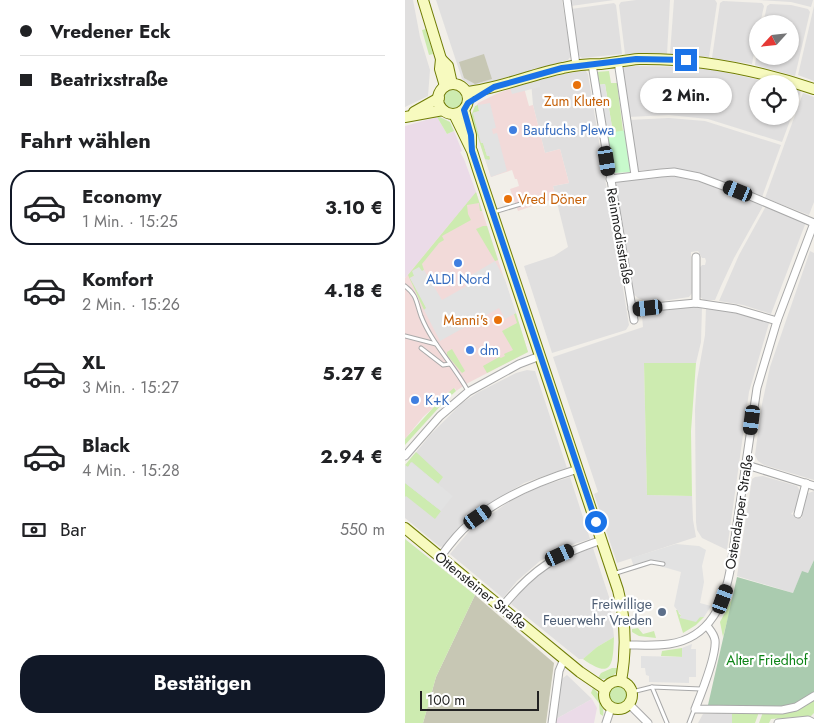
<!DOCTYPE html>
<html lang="de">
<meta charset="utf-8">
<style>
body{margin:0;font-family:Jost,sans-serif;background:#f2f2f2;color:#202124;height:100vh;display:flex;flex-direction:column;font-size:19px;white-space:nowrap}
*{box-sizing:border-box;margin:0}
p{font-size:16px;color:#757577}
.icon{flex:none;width:28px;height:28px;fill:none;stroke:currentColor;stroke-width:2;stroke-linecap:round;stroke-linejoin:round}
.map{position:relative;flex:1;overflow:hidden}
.sheet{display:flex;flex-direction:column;background:#fff;width:405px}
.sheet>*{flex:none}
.guide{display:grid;align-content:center;height:110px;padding:0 20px;background:#fff}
.needle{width:32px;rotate:243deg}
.fabs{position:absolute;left:344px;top:15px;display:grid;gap:10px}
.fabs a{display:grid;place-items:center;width:50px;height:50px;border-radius:50%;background:#fff;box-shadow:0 1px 4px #0004;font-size:25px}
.scale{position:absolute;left:15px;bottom:12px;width:119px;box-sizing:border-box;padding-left:5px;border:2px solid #222;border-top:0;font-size:14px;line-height:18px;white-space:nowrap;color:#222;-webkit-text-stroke:4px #fff;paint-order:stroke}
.end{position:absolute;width:22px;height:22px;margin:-11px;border:6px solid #1a73e8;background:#fff;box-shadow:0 0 0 2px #fff}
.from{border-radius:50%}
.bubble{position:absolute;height:35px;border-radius:18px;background:#fff;box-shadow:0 1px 4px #0004;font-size:16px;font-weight:700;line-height:35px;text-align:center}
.car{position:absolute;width:15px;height:30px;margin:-15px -8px;border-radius:6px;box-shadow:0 0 4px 1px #0007;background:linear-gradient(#222 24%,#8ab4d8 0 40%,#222 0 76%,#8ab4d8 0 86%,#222 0)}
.guide b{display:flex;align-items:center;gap:18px;height:48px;font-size:19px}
.guide b+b{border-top:1px solid #e0e0e0}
.guide i{width:12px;height:12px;background:#202124}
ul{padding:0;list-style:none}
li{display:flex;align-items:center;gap:15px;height:75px;margin:0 10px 8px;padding:0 10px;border:2px solid transparent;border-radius:20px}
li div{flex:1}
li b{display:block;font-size:19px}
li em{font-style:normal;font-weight:700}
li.on{border-color:#111827}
li>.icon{width:45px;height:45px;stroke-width:1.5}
h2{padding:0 20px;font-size:22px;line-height:60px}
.pay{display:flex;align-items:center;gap:12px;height:55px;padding:0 20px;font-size:19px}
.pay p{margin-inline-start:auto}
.button{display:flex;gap:10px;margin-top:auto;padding:10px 20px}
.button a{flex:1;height:58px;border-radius:20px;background:#111827;color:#fff;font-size:20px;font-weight:700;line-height:58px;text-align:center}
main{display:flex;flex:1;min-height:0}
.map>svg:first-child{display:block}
.residential{fill:#e0dfdf}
.commercial{fill:#f2dad9}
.industrial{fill:#ebdbe8}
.construction{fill:#c7c7b4}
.grass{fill:#cdebb0}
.cemetery{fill:#aacbaf}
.park{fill:#c8facc}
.parking{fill:#e2e2e2}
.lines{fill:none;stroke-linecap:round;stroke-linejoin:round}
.lane-casing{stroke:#a9a9a9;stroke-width:5}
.street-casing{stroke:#a9a9a9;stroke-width:9}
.secondary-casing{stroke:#707d05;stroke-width:12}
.lane{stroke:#fff;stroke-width:3}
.street{stroke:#fff;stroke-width:7}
.secondary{stroke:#f7fabf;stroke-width:10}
.route{stroke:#1a73e8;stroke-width:6}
.food-dot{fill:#e8710a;stroke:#fff;stroke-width:2}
.shop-dot{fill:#3f7fe0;stroke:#fff;stroke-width:2}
.service-dot{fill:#5c6f8a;stroke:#fff;stroke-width:2}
.labels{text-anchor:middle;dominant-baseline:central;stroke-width:4.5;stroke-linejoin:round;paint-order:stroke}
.food-label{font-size:14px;fill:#c56008;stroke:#fff}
.shop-label{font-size:14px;fill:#366cbe;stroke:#fff;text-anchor:start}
.street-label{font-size:14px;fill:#222;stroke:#fff}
.service-label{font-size:14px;fill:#4e5e75;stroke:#fff;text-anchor:end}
.park-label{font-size:14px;fill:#0c8416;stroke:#fff}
</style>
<main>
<section class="sheet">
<div class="guide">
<b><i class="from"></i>Vredener Eck</b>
<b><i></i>Beatrixstraße</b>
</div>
<h2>Fahrt wählen</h2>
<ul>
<li class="on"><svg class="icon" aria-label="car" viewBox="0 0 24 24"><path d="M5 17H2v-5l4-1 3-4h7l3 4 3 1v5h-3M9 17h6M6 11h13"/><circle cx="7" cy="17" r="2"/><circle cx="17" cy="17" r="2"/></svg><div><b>Economy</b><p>1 Min. · 15:25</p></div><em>3.10 €</em></li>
<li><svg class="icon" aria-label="car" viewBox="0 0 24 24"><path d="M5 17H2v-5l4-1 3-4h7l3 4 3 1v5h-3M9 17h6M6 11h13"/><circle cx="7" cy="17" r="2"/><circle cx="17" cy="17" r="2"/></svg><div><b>Komfort</b><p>2 Min. · 15:26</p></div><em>4.18 €</em></li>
<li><svg class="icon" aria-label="car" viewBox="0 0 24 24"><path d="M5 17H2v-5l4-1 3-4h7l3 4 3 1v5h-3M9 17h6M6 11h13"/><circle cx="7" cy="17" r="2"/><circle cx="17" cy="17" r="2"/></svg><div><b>XL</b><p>3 Min. · 15:27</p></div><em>5.27 €</em></li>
<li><svg class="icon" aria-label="car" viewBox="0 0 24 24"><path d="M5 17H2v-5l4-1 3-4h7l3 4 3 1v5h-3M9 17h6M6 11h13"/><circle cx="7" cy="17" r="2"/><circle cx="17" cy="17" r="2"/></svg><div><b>Black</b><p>4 Min. · 15:28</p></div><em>2.94 €</em></li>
</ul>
<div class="pay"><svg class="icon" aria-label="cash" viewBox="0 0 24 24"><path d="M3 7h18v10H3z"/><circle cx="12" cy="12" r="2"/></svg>Bar<p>550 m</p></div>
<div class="button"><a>Bestätigen</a></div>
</section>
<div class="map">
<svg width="409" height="723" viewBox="0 0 409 723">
<rect width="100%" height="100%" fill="#f2efe9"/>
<g class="residential">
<path d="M0,0H8L15,37L25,70L23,96L0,107Z"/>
<path d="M31,0H157L166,56L163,60L71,86H66L57,79Z"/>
<path d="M165,0H209L166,6Z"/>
<path d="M231,0H265L262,54H220L214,5L216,2Z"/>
<path d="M269,0H310L312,3L304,57L265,54Z"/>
<path d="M353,0H408L406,7L386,2Z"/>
<path d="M318,1L357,3L359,6L355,24H352V37L347,64L307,58L315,3Z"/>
<path d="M209,3L211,5L217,54L177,58L173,55L166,9Z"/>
<path d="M365,4L386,5L403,9L405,12L390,76L350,65L352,51V56H385V24H358L362,6Z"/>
<path d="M409,6V81L393,75Z"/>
<path d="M232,66L284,67L309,70L373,84H352V116H385V87L396,91L377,142L303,119L264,115L223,117L217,67Z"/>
<path d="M180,70L183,74L224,325L221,330L147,353L119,266L149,256L163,247L148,186L164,183L155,149L140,153L128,105L126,81Z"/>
<path d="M398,93L409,97V202L404,215L360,198Z"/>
<path d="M264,118L300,121L376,145L357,197L291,172L266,168L231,171L223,120Z"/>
<path d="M268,176L300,183L358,206L329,258L316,286L310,300H299L294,296V269L297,265H300L301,261L300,258H297L293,251L286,252L287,293L284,297L245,303L233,298L227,293L210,186L212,182L243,178Z"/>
<path d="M361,206L401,222L366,314L338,305L314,301L334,255Z"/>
<path d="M405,251L409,253V480L359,465L353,461L350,455L357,404L365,367Z"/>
<path d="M280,306L297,307L296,342L291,363H239L242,495L287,496L288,520L291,537L212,563L189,494L193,492L148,357L238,327L237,316L240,312Z"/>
<path d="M301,307L330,311L364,323L344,392L322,550L297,538L292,530L291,522L290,409L292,380L300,335Z"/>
<path d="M122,370L130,371L162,468L119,483L81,506L66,516L56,525L39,546L35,547L0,518V466L25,435L57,403L72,393L111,373Z"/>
<path d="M358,476L392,486L396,492L391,509L386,514L397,518L396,511L401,494L409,491V560L403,573L397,572L388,593L332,576L347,479L350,477Z"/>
<path d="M165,477L185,539L163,546L135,561L112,581L98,598L45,554L66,529L102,503L131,488Z"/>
<path d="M188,548L205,600L209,637L192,647L178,659H174L106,604L119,588L140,570L166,555Z"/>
<path d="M162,675L187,699L151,719L156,682L158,678Z"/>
<path d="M327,712V723H293L298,714Z"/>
</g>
<g class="commercial">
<path d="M118,84L124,106L128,105L140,153L155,149L164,183L148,186L151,198L113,211L105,189L114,186L112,179H110L107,170L86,177L66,116L73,103L91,94Z"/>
<path d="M71,192L123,352L63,383L51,391L50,388L18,417L0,439V278Z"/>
</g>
<g class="industrial">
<path d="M32,117L42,134L49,131L57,151L55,152L59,159L71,192L0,278V126Z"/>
<path d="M187,699L192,708L189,723H150L151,719Z"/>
</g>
<g class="construction">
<path d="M79,54L87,79L70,84L59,78L54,62Z"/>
<path d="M70,595L149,663L141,723H18L31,677Z"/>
</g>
<g class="grass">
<path d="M21,29L28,54L24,55L17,30Z"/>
<path d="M204,71L206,83H212L218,131L208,133L200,84L193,85L191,72Z"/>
<circle cx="48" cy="99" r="9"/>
<path d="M73,105L74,111L68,113L76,143H78L82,156L84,155L85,159L82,161L80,159L66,116L70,106Z"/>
<path d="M33,116L45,122L49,131L42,134L32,117L22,119Z"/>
<path d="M71,192L77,211H75L74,203L62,205L63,214L66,220L37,236L39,240L34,243L17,264L19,270L5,278L22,308L19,310L3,275Z"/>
<path d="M78,226H82L93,260L90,261L71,229Z"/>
<path d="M111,313L123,352L82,373L78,366L94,357L96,358L100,356L99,354L108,350L97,331L112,323L109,314Z"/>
<path d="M47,349L60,371L57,373L42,355V352Z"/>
<path d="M239,363H291L286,431L287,496L242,495Z"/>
<path d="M49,388L51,391L38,403L0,445V439L37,398Z"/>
<path d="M11,452L38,477L33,484L7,462L3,467L0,465Z"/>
<path d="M0,483L36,511L30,519L1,496L0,497Z"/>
<path d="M0,539L70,595L31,677L18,723H0Z"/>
<path d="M329,595L318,637L315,622Z"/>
<path d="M271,610H273L274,614L276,615L275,618L299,617L291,625L278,633Z"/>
<path d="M233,628L238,634L249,631L251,638L234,636L227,632V629Z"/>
<path d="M209,637C208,665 207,680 178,659L192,647Z"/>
<path d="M277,648L278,657L256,656L257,651Z"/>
<path d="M207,668H213C211,677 201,681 193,678L196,673Z"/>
<circle cx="213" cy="695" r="10"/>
<path d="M188,688C195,693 200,708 198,716L195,714L194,703L186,693Z"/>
<path d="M409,700V713L406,716L366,719L364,723H354L358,712L392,709Z"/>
<path d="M327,712H354L350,723H327Z"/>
</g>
<path class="cemetery" d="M409,560V693L391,704L380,707L303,705L332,577L388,593L397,571L403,573Z"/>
<path class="park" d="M222,130L226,170L225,172L210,173L208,171L202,133Z"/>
<g class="parking">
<path d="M135,79V87L107,94L105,88Z"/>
<path d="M200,84L208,133H202L193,85Z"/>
<path d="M85,103L91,128L87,129L88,134L92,133L102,171L86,177L80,159L85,160V156H82L78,143H76L68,113L74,111L73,105Z"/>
<path d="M90,261L100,280L111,313L100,319L94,308L35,341L19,310L21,308L5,278L9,276L7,271L14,267L17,271L19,270L37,300L67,283L63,277Z"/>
<path d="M6,462L48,496L36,511L0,483V466L3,467Z"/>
<path d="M271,544L294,546L301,550L297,566L299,582L295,603L306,606L299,617H295L291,622L275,618L276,615L269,606L276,572L248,564L230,570L226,558Z"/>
<path d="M287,644L286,649H291V677H284V683L244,682V676L241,675L240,668H236V656L277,657V648Z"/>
</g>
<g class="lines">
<defs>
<g id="lane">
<path d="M89,212L119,203"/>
<path d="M0,286C12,295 11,302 16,316C27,344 49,365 63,391"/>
<path d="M0,336L31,344"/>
<path d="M16,348L38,365L45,364"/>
<path d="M208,574L246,562L258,564"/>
<path d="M247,687L262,723"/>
<path d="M227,692L247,687L296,689"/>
<path d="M284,723L289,710"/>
</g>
<g id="street">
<path d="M162,0L171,65"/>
<path d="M213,61L230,175"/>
<path d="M187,64L229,320"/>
<path d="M205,179L256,173L269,172L294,177L345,196L409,223"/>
<path d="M291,303V257"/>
<path d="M227,309L291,303L331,309L372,321"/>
<path d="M0,456L35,416L63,392L114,364L135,356"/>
<path d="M342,465L409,486"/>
<path d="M393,514L401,483"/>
<path d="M36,556C44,545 53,533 64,524C94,497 134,481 173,469"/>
<path d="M97,607C129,568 149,556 197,540"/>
<path d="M302,626C305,630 309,634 310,640C312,655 296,694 290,709L377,710L391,707L409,696"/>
<path d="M221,645C235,645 250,646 264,644C306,638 320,602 326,565L352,388L372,321L409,223"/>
<path d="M224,704L243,723"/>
<path d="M147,723L154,671L159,659"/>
<path d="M201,723L206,708"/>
<path d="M373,723L403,720L409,723"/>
</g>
<g id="secondary">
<path d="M18,0L36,59L35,69L40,86"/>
<path d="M36,59L43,66L47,84"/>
<circle cx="48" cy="99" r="15"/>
<path d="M62,92C93,89 127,74 158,68C170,65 183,64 196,64C208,63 221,60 234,59C294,58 352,70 409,89"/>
<path d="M59,110L66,135V145"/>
<path d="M9,112L34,98"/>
<path d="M49,114L67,151L73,170L213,590C221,621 222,649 216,681"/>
<path d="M0,117L38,110"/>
<path d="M0,528L175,672L200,689"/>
<circle cx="213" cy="695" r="14"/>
</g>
</defs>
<use href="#lane" class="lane-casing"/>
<use href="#street" class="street-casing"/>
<use href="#secondary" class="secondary-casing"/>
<use href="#lane" class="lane"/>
<use href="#street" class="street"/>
<use href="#secondary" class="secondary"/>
</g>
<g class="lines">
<path class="route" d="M191,522L67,151L66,135L59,110L63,103L89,87L157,68L231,59L281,60"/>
</g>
<g class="food-dot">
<circle cx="172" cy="85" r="5"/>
<circle cx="103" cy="199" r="5"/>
<circle cx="93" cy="320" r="5"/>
</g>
<g class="shop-dot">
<circle cx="108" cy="130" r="5"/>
<circle cx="53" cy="263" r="5"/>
<circle cx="65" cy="350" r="5"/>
<circle cx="10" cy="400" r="5"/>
</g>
<circle class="service-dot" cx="257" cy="612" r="5"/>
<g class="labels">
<g class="food-label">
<text x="172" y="101">Zum Kluten</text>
<text x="113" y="199" text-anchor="start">Vred Döner</text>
<text x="83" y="320" text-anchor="end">Manni's</text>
</g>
<g class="shop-label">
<text x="118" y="130">Baufuchs Plewa</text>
<text x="53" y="279" text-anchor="middle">ALDI Nord</text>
<text x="75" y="350">dm</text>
<text x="20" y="400">K+K</text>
</g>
<g class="street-label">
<text transform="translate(215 236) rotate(80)">Reinmodisstraße</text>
<text transform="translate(334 512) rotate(-81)">Ostendarper Straße</text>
<text transform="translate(76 590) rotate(39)">Ottensteiner Straße</text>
</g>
<g class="service-label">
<text x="247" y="604">Freiwillige<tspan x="247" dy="16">Feuerwehr Vreden</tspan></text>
</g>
<g class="park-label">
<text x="362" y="660">Alter Friedhof</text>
</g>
</g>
</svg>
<div class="fabs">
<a><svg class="needle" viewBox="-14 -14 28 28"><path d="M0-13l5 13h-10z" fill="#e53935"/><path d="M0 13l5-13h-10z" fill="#757577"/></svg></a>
<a><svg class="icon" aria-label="locate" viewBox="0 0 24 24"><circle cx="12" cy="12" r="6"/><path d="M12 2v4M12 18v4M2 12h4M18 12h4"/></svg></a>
</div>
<div class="scale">100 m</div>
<i class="end from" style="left:191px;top:522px"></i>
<i class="end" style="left:281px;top:60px"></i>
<div class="bubble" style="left:235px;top:78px;width:92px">2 Min.</div>
<i class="car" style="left:202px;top:161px;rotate:171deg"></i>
<i class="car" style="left:333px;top:191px;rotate:292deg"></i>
<i class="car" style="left:243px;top:308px;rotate:264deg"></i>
<i class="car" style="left:347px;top:420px;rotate:187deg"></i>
<i class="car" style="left:73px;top:517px;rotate:55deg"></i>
<i class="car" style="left:155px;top:555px;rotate:65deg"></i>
<i class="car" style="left:318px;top:599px;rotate:20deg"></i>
</div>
</main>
